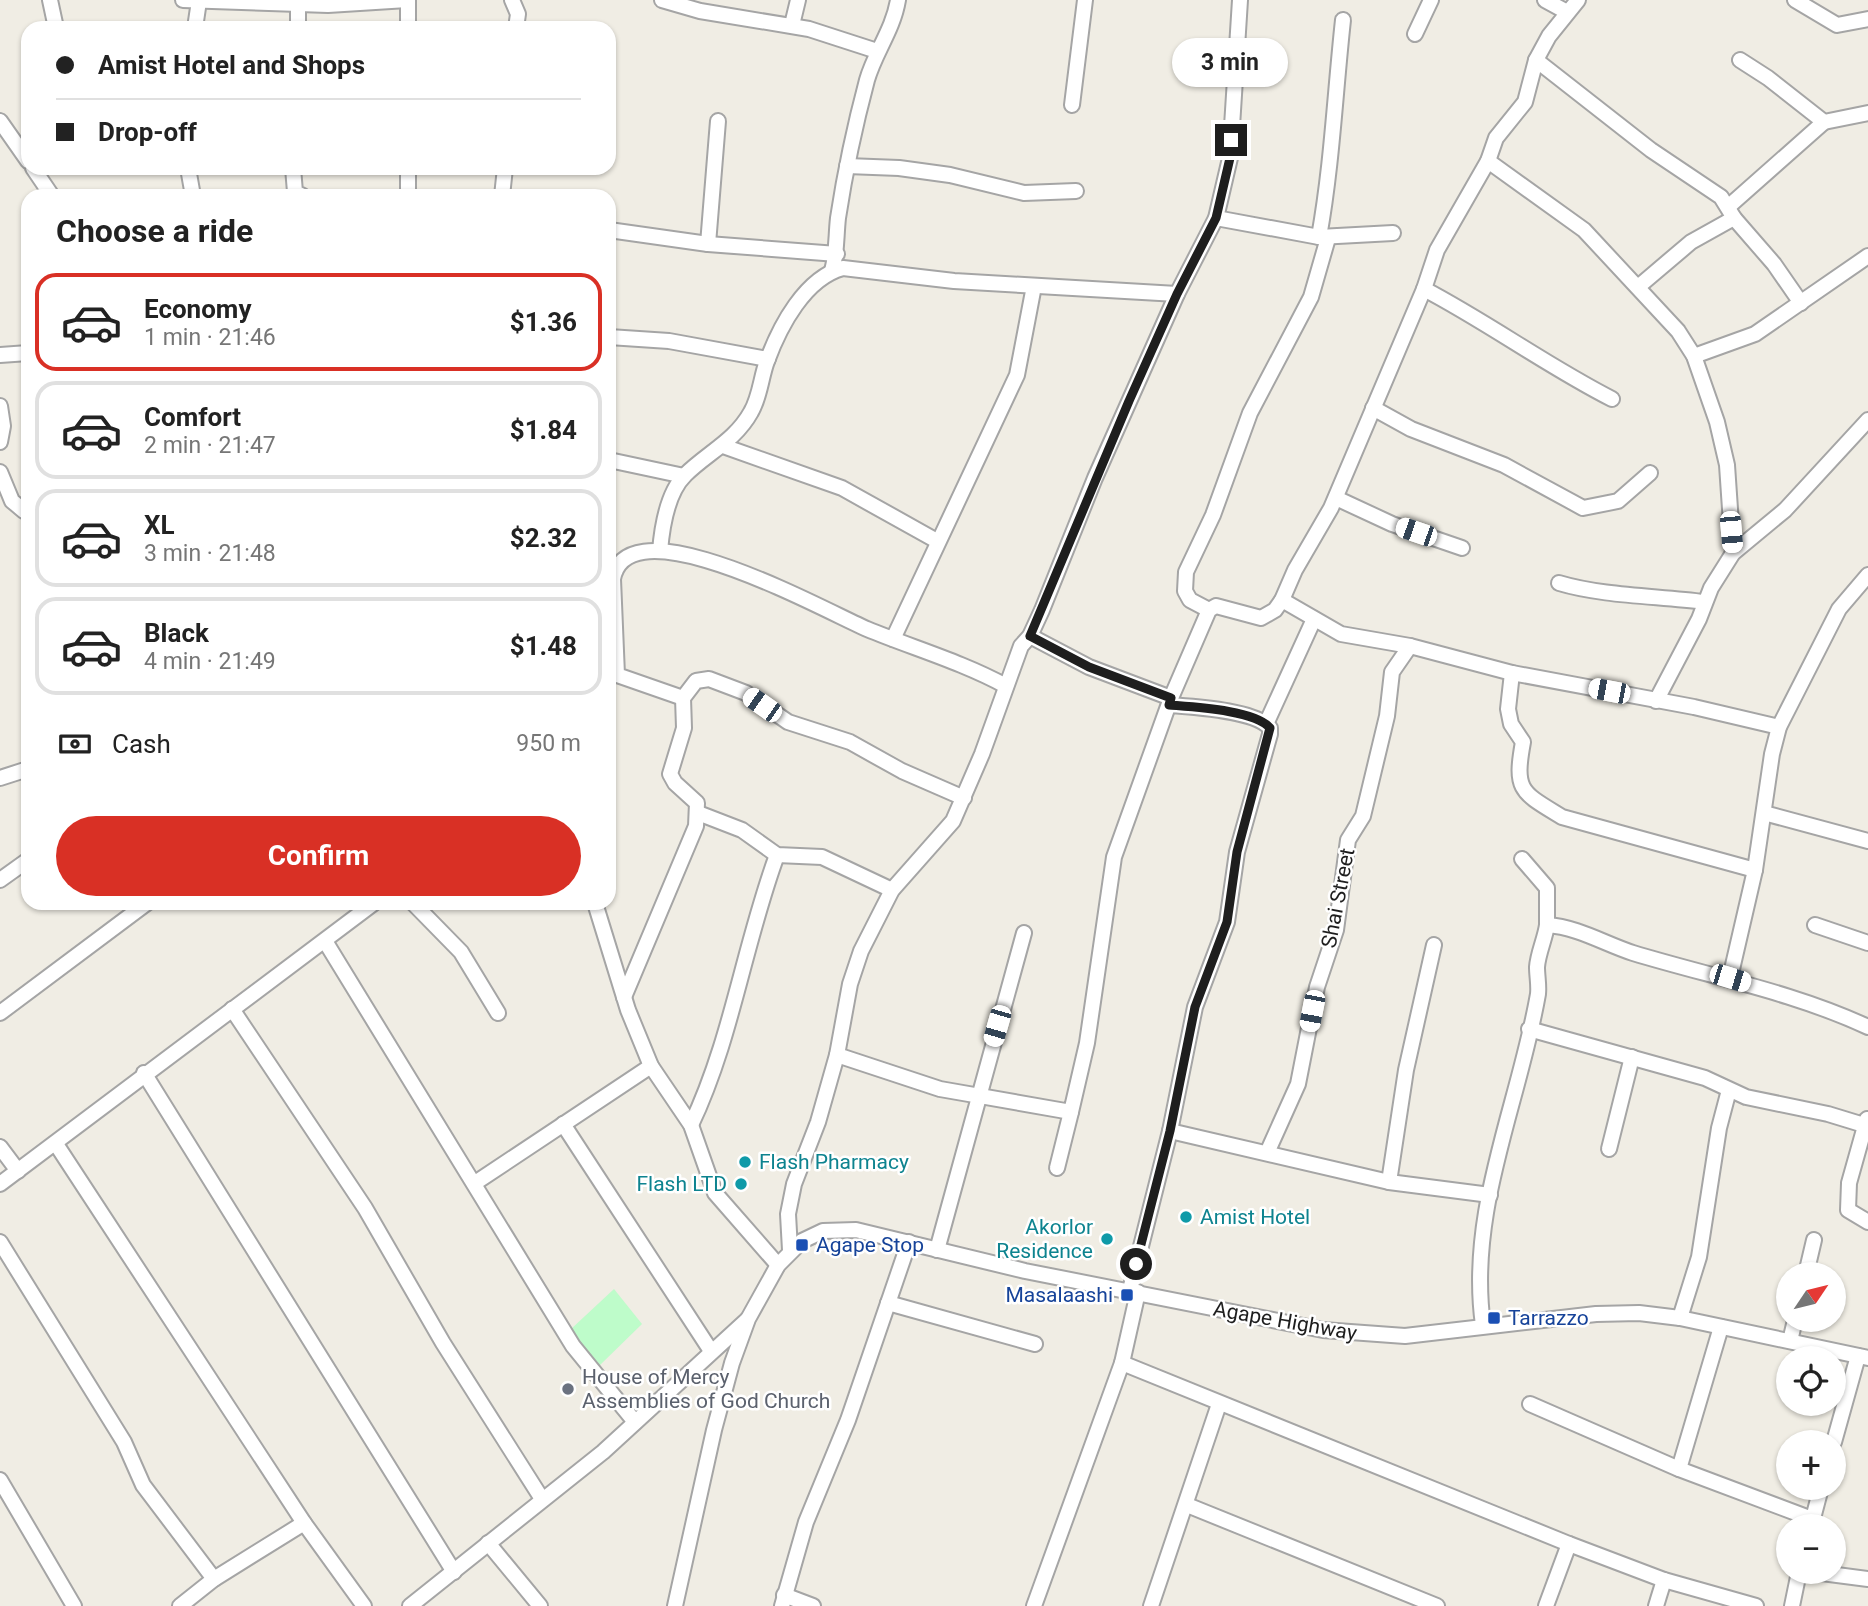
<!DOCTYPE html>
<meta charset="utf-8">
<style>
body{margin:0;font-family:Roboto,sans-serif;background:#f2f2f2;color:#222;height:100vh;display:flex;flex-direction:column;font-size:26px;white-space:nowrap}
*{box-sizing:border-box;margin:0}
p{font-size:23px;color:#767676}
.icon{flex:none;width:38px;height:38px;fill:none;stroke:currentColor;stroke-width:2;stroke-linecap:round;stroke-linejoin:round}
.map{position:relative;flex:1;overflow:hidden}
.details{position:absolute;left:21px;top:189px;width:595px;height:721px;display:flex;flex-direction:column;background:#fff;border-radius:21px;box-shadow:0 2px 5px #0004}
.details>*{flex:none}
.banner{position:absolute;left:21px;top:21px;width:595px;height:154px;border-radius:21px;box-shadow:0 2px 5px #0004;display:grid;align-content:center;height:154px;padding:0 35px;background:#fff}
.needle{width:46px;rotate:55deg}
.tools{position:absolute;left:1776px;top:1262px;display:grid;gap:14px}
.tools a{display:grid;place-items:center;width:70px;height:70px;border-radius:50%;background:#fff;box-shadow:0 2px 5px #0004;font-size:35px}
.end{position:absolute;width:32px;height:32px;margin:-16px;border:9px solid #1e1e1e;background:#fff;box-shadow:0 0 0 4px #fff}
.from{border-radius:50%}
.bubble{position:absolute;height:49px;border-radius:24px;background:#fff;box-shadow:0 2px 5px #0004;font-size:23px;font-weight:700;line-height:49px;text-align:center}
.car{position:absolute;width:21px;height:42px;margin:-21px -10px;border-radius:9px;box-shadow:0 0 5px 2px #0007;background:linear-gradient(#fff 24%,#345 0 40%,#fff 0 76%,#345 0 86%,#fff 0)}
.banner b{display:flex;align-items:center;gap:24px;height:66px;font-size:26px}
.banner b+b{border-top:2px solid #e0e0e0}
.banner i{width:18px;height:18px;background:#222}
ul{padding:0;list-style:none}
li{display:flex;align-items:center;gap:21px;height:98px;margin:0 14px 10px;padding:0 21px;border:4px solid #e0e0e0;border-radius:21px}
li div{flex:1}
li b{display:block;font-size:26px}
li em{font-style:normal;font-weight:700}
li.selected{border-color:#d93025}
li>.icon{width:63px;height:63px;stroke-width:1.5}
h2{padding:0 35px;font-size:32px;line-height:84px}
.pay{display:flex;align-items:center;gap:18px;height:77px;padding:0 35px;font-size:26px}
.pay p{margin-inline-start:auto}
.primary-button{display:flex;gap:14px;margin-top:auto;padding:14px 35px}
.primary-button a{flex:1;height:80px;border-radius:42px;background:#d93025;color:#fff;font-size:28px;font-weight:700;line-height:80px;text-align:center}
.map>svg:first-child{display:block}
.park{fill:#befcca}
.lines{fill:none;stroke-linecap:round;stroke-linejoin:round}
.minor-casing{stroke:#a5a5a5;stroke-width:18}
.minor{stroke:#fff;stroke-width:14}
.route{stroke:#1e1e1e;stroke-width:9}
.culture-dot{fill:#0f9aa8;stroke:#fff;stroke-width:2.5}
.transit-dot{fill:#1a4fb4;stroke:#fff;stroke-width:2.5}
.worship-dot{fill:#6b7280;stroke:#fff;stroke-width:2.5}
.labels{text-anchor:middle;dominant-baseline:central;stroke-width:5;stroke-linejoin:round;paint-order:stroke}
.street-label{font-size:21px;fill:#1e1e1e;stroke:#fff}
.culture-label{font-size:21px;fill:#0d838f;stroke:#fff;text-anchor:start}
.transit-label{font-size:21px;fill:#164399;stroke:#fff;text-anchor:start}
.worship-label{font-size:21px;fill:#5b616d;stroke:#fff;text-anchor:start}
</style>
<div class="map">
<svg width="1868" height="1606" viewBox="0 0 1868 1606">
<rect width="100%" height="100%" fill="#f0ede4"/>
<path class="park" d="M614,1289L642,1324L599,1366L570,1330Z"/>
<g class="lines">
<defs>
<g id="minor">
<path d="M50,0L56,28"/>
<path d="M183,0L328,5L407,0"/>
<path d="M408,0V28"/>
<path d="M512,0L518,14L516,28"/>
<path d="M662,0L700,11L809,29L877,51"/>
<path d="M1545,0L1567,12"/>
<path d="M1795,0L1837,25L1868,19"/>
<path d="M792,25L798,0"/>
<path d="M195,28L199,1"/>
<path d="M298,28V4"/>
<path d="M1415,34L1431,0"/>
<path d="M1536,60L1651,150L1721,197L1734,218L1774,264L1801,303"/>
<path d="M1740,60L1768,78L1824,122L1868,113"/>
<path d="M1072,105L1085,0"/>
<path d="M0,121L28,161"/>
<path d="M1488,161L1584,230L1678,331L1694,356L1717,422L1727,465L1733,553"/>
<path d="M847,166L899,168L950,175L1024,193L1076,191"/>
<path d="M33,168L52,196"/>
<path d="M188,168L193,196"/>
<path d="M293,168L295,192L303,196"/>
<path d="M408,168V196"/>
<path d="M502,196L505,168"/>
<path d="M1728,207L1824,122"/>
<path d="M1216,218L1319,237L1393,233"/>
<path d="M609,230L708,244L837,254"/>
<path d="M1319,237C1332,165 1335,93 1343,20"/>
<path d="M708,244L718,121"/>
<path d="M832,271C837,253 836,236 838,218C845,172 855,125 867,80C875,52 893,30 898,0"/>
<path d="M1638,287L1691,242L1734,218"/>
<path d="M1424,289C1489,323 1547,366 1612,399"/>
<path d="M609,337L669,341L768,359"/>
<path d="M0,355L28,353"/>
<path d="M1694,356L1755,334L1868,256"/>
<path d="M0,406L3,426L0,442"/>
<path d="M1373,408L1411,429L1504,465L1583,508L1618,501L1650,473"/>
<path d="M723,446L842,488L937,541"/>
<path d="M609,460L684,476"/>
<path d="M0,472L12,501L24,511"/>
<path d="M1336,498L1392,524L1462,548"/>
<path d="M660,551C662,527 667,493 685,475C707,453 735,441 751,412C760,397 761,377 767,361C780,326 805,278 843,268L954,281L1177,294"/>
<path d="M1559,583C1602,596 1658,596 1704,602"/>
<path d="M1282,600L1341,634L1410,646L1512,673L1694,707L1779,727"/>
<path d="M1209,610L1190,600L1185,591L1186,572L1213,515L1250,413L1311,297L1328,238"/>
<path d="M1030,636L1089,667L1171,698"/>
<path d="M893,639L1017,375L1034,286"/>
<path d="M1512,673L1508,709L1511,724L1523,742C1514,791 1521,792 1562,817L1755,870"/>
<path d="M683,698L617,675L613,579C627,500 827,612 867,629C913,648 962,662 1006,686"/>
<path d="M1656,701L1699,619L1711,588L1733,553L1785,510L1868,420"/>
<path d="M1266,724L1314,619"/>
<path d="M0,778L28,769"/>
<path d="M698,813L742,830L777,855L822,857L892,890"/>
<path d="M1764,813L1868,841"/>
<path d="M1522,859L1547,888V925"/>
<path d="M0,880L28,860"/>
<path d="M413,903L461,952L498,1013"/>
<path d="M595,903L628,1010L651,1066L691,1125L715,1193L778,1265"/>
<path d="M1815,925L1868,943"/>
<path d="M325,941L573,1346L635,1422"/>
<path d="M1730,978L1755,870L1772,754L1779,727L1839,609L1868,575"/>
<path d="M624,997L696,826L697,803L675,783L670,774L684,728L683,698L696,681L709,679L746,693L788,722L850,742L902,771L964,798"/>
<path d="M232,1009L365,1208L443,1343L542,1499"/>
<path d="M0,1013L147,903"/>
<path d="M1529,1029L1705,1078L1746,1097L1828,1114L1864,1125"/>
<path d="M837,1055L940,1089L1071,1112L1087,1043L1114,857L1171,698L1209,610L1216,606L1261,618L1275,610L1282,600L1295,570L1331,508L1424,289L1437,250L1488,161L1496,138L1525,102L1536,60L1549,36L1578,0"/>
<path d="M144,1073L454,1572"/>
<path d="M1867,1119L1849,1183L1848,1210L1868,1222"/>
<path d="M563,1124L711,1351"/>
<path d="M691,1125C732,1039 744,944 777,855"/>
<path d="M1170,1131L1389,1182L1490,1195"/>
<path d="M56,1144L304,1523L364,1606"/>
<path d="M0,1147L18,1171"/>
<path d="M1609,1149L1632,1057"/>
<path d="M1267,1153L1298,1084L1317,987L1336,930L1348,840L1363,816L1387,716L1392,672L1410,646"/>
<path d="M1057,1168L1071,1112"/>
<path d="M1389,1182L1406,1070L1434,945"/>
<path d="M475,1183L651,1066"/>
<path d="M0,1184L374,903"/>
<path d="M0,1242L124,1442L143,1485L214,1579"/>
<path d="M790,1250L788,1214L794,1184L818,1122L837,1055L850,984L861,951L892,890L953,821L982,754L1021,646L1030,636L1042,610L1095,478L1177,294L1216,218L1230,158L1240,0"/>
<path d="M937,1250L1024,933"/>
<path d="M1806,1274L1814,1240"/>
<path d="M1130,1290L1170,1131L1195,1007L1227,922L1237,852L1270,734V728C1255,710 1193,707 1169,705"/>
<path d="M888,1303L1035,1344"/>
<path d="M1680,1318L1699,1257L1719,1128L1729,1090"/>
<path d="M1483,1325C1467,1211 1519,1104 1538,994C1539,985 1537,976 1537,967C1538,953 1545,939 1547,925C1578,927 1605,944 1633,953C1712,977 1793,992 1868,1027"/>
<path d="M1790,1341L1795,1320"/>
<path d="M1122,1363L1569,1544L1664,1580L1756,1606"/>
<path d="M1530,1404L1679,1469L1812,1519"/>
<path d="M1834,1442L1858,1356"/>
<path d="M1679,1469L1721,1327"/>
<path d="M0,1480L74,1606"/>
<path d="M1187,1505L1437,1606"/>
<path d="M1811,1526L1821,1488"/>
<path d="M488,1543L540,1606"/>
<path d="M1814,1572L1868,1579"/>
<path d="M784,1595L813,1606"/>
<path d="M180,1606L214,1579L304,1523"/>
<path d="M410,1606L603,1452L747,1320"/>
<path d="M675,1606L714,1430L732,1363L748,1319L778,1265L802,1241L823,1231L856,1230L1025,1271L1323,1330L1405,1336L1596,1314L1639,1313L1680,1318L1868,1358"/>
<path d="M782,1606L806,1522L848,1420L909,1242"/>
<path d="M1034,1606L1122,1363L1138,1292"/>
<path d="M1151,1606L1219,1404"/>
<path d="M1546,1606L1569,1544"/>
<path d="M1656,1606L1664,1580"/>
<path d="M1792,1606L1799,1572"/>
</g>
</defs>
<use href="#minor" class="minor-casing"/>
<use href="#minor" class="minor"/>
</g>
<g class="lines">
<path class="route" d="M1136,1264L1170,1131L1195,1007L1227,922L1237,852L1270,728C1255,710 1193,707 1169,705L1171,698L1089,667L1030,636L1129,401L1177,294L1216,218L1230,158L1231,140"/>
</g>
<g class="culture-dot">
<circle cx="745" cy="1162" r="7"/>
<circle cx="741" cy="1184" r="7"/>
<circle cx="1186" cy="1217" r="7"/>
<circle cx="1107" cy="1239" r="7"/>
</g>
<g class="transit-dot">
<rect x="795" y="1238" width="14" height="14" rx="3.5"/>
<rect x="1120" y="1288" width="14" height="14" rx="3.5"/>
<rect x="1487" y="1311" width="14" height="14" rx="3.5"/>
</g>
<circle class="worship-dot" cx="568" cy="1389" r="7"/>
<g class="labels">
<g class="street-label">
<text transform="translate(1338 898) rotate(-79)">Shai Street</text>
<text transform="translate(1285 1321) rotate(10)">Agape Highway</text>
</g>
<g class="culture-label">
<text x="759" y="1162">Flash Pharmacy</text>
<text x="727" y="1184" text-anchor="end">Flash LTD</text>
<text x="1200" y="1217">Amist Hotel</text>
<text x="1093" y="1227" text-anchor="end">Akorlor<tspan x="1093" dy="24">Residence</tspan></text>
</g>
<g class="transit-label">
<text x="816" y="1245">Agape Stop</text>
<text x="1113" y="1295" text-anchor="end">Masalaashi</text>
<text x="1508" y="1318">Tarrazzo</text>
</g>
<g class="worship-label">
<text x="582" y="1377">House of Mercy<tspan x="582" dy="24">Assemblies of God Church</tspan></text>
</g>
</g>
</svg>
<div class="tools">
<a><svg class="needle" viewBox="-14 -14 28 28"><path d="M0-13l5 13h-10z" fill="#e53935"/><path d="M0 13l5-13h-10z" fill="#767676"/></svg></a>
<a><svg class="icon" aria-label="locate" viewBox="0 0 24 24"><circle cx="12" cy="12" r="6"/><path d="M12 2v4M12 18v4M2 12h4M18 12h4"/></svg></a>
<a>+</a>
<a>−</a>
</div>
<i class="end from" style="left:1136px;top:1264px"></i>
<i class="end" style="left:1231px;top:140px"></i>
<div class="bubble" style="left:1172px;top:38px;width:116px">3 min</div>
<i class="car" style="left:1416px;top:532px;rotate:289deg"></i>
<i class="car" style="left:1731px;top:532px;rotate:175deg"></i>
<i class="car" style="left:1609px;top:691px;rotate:281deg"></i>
<i class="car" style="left:762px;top:705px;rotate:305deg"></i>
<i class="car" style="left:1730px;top:978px;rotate:107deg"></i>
<i class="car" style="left:1312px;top:1011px;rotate:191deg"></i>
<i class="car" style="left:997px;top:1026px;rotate:196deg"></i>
<div class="banner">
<b><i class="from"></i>Amist Hotel and Shops</b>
<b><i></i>Drop-off</b>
</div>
<section class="details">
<h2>Choose a ride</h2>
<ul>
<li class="selected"><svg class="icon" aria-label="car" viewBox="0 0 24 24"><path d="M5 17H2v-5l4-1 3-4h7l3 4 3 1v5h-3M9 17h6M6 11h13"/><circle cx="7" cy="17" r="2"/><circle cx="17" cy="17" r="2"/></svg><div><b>Economy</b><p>1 min · 21:46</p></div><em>$1.36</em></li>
<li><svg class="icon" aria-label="car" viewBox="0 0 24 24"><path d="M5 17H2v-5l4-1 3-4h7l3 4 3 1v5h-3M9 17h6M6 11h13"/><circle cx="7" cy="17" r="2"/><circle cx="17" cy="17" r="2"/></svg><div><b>Comfort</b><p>2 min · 21:47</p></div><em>$1.84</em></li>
<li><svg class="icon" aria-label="car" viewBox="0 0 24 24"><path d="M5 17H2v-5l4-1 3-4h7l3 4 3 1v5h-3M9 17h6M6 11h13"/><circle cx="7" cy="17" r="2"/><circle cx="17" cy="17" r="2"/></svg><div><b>XL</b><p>3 min · 21:48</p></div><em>$2.32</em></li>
<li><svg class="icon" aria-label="car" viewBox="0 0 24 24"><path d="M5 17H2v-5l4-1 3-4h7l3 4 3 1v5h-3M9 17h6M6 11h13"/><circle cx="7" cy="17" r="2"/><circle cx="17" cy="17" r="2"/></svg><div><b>Black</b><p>4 min · 21:49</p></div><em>$1.48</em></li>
</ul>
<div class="pay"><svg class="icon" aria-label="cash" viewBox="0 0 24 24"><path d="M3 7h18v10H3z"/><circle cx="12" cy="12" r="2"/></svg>Cash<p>950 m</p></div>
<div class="primary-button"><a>Confirm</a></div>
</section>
</div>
